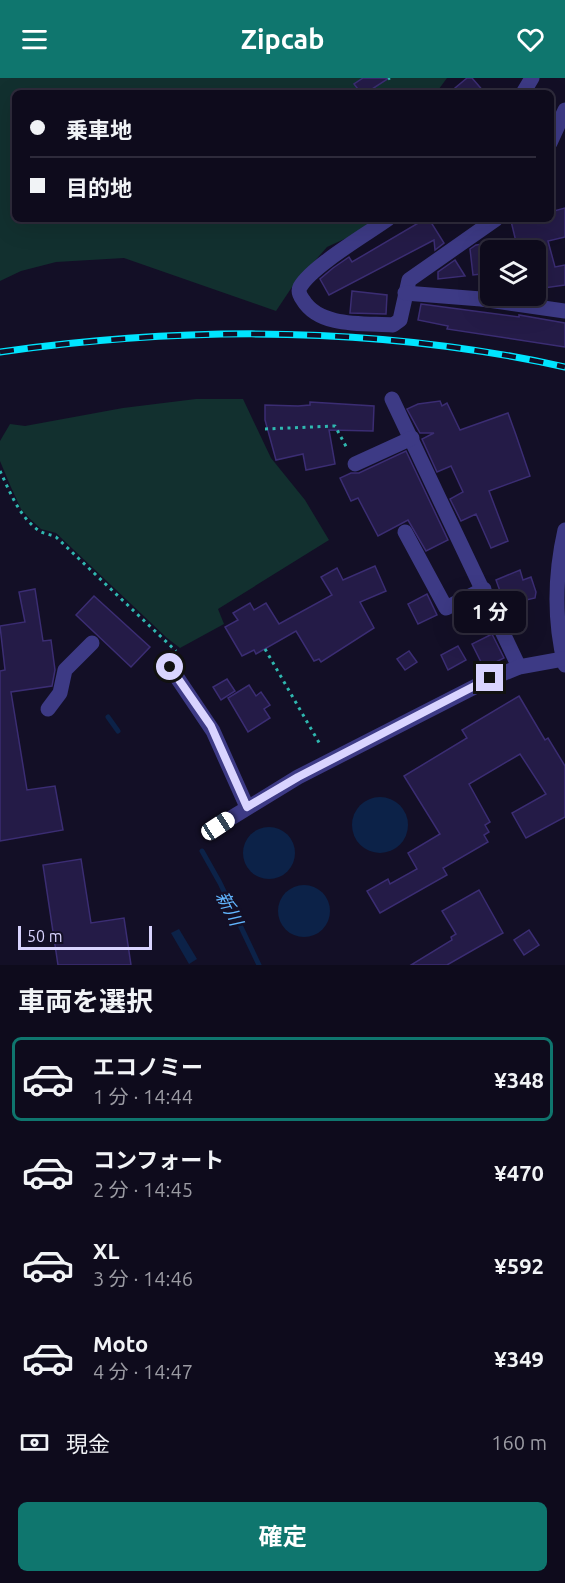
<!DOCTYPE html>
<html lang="ja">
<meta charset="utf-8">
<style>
body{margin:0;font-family:Ubuntu,"Noto Sans JP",sans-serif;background:#171425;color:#f1f3f6;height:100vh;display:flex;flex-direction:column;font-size:22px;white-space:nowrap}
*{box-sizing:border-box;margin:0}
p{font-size:20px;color:#9b9ba3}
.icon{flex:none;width:33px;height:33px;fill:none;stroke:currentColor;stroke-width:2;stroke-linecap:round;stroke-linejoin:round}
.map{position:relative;height:887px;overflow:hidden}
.panel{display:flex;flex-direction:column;background:#0e0b1c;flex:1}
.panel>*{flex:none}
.hud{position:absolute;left:12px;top:12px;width:542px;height:132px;border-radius:9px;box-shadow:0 6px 24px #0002,0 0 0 2px #2e2b3b;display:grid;align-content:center;height:132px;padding:0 18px;background:#0e0b1c}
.controls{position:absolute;left:480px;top:162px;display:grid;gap:12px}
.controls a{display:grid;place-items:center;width:66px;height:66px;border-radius:9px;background:#0e0b1c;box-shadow:0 6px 24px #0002,0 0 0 2px #2e2b3b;font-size:30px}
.scale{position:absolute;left:18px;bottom:15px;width:134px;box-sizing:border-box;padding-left:6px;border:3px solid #d9d4ff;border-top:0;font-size:16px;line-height:21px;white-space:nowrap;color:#d9d4ff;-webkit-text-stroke:4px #130f26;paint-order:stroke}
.end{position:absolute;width:27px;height:27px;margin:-14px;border:8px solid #d9d4ff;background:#111;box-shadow:0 0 0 3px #111}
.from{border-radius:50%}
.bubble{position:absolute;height:42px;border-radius:9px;background:#0e0b1c;box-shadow:0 6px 24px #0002,0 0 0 2px #2e2b3b;font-size:20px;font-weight:700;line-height:42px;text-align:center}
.car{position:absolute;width:18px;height:36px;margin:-18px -9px;border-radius:8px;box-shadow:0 0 4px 2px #0007;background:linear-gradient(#fff 24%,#345 0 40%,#fff 0 76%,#345 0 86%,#fff 0)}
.hud b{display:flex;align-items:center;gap:21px;height:57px;font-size:22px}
.hud b+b{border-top:2px solid #2e2b3b}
.hud i{width:15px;height:15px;background:#f1f3f6}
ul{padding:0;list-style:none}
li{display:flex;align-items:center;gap:18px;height:84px;margin:0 12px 9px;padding:0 6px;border:3px solid transparent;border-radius:9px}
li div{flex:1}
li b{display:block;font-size:22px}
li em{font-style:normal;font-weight:700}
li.current{border-color:#0f766e}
li>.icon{width:54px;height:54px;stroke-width:1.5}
h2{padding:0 18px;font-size:27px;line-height:72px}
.pay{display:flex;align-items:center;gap:15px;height:66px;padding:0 18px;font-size:22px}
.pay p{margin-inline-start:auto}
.action{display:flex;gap:12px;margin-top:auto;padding:12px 18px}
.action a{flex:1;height:69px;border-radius:9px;background:#0f766e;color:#fff;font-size:24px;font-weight:700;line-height:69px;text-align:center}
header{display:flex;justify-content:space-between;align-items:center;height:78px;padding:0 18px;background:#0f766e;color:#fff;font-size:27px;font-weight:700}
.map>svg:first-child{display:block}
.green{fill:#12302f}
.water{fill:#0c2248}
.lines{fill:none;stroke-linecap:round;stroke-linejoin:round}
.stream{stroke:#0c2248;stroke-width:5}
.building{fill:#241b47;stroke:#3b2d73;stroke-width:1.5}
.path{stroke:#2fb8b0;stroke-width:3;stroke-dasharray:3 4.5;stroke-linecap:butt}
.minor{stroke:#3d3a85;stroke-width:15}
.rail-casing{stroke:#00e5ff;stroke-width:7}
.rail{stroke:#130f26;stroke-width:4.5;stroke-dasharray:14;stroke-linecap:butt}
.route{stroke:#d9d4ff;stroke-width:8}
.labels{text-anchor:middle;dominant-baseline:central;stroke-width:5;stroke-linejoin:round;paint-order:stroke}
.water-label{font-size:18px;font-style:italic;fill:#62b6ff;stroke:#130f26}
</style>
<header><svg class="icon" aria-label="menu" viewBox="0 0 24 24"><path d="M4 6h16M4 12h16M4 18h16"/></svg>Zipcab<svg class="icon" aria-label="heart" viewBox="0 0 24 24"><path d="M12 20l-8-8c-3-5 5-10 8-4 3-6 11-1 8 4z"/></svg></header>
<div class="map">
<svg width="565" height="887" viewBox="0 0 565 887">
<rect width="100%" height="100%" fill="#130f26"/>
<g class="green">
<path d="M0,0H447L436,15H15V141H368L377,146L327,169L292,209L276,233L124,180L56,184L21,193L0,203Z"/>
<path d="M196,321H243L271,380L305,422L329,462L218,531L224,546L180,570L167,560L56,455L41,451L29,440L21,431L10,407L0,383V363L10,346L25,348L123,330Z"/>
</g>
<g class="water">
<circle cx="380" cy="747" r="28"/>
<circle cx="269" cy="775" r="26"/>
<circle cx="304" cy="833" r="26"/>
<path d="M179,851L197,881L189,886L171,855Z"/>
</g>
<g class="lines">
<g class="stream">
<path d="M108,639L118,653"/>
<path d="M202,773L220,805L259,887"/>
</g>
</g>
<g class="building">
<path d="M363,0H389L366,15H361L354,6Z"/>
<path d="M467,0H472L485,15H449Z"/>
<path d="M565,130V159L548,163L555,189L565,187V207L537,211L536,172H518L511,143L521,141H550V134Z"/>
<path d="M425,141H429L444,165L435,172L434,162L329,217L320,201L333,190L349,179L352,184Z"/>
<path d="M490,165V195L473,197L470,171L476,167Z"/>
<path d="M455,182L465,198L438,201V194Z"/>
<path d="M352,213L387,217L386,236L350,235Z"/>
<path d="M421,226L519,239V237L565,245V269L447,251L448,248L418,242Z"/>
<path d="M440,323L442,328L447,325L460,352L508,335L516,357L530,398L489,413L508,463L491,470L476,436L461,443L450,421L463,414L451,388L437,394L422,361L434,355H420L407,331L418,326Z"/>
<path d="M310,324L374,328L373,353L329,352L335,386L306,392L303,376L276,382L265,342V327L298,328L310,327Z"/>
<path d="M406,373L448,462L426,473L408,442L378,458L358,420L351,423L340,400L351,395H359Z"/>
<path d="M375,488L386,513L360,524L374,550L321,584L319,581L314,583L296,553L256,576L254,572L242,578L225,549L238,542L233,535L250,525L254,532L266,525L279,546L332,517L321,499L337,490L343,502Z"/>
<path d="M520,492L523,502L531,499L536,514L535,520L505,527L496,502Z"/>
<path d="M35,511L43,563L51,562L55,592L52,608L11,614L27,712L55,708L63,752L0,763V593L5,592L0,548L25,544L19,514Z"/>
<path d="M427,516L437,537L418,546L408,526Z"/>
<path d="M94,518L150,569L131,589L76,537Z"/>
<path d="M492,556L504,580L484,590L472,566Z"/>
<path d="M458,568L466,582L448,592L441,577Z"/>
<path d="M409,573L417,584L405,592L397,581Z"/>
<path d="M227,601L235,613L221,622L213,609Z"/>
<path d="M249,607L256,618L261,614L270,627L264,631L270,640L248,654L228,620Z"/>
<path d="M519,618L545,662L548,660L565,688V739L526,760L512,735L546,716L520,676L469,706L490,744L485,747L489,754L484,757L488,764L443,790L447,797L380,835L367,813L388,801L390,806L417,791L408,775L440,756L404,698L467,660L462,652Z"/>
<path d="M81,781L91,845L124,840L131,887H58L43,787Z"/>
<path d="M479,812L503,855L447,887H411L452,862L451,859L456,856L442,833Z"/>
<path d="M529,852L539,867L524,877L514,862Z"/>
</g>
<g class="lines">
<g class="path">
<path d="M388,1L390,0"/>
<path d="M265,351L335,348L348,372"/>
<path d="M0,393C10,414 19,438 38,452C43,456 50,456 56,459L176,573"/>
<path d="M265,571L321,668"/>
</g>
<g class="minor">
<path d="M523,15L532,0"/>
<path d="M550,65L565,32"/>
<path d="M388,141C367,156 312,188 300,209C298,213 300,218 303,222C320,250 365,245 393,247L400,242L409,202L496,141"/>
<path d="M405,215L481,221L565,233"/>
<path d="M392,321L519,589"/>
<path d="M355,386L412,360"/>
<path d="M565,452C555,496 554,543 565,587"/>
<path d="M405,454L446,530L484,511"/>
<path d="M170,589L213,653L247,729"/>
<path d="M48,631L60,615L65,592L92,565"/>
<path d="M218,748L298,699L490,601L519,589L563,581"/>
</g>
<defs>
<path id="rail" d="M0,274C186,248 380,248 565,289"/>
</defs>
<use href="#rail" class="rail-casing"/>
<use href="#rail" class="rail"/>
</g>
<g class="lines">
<path class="route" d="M170,589L211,648L247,729L298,699L490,600"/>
</g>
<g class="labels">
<g class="water-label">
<text transform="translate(230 830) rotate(63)">新川</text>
</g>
</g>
</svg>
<div class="controls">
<a><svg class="icon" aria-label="layers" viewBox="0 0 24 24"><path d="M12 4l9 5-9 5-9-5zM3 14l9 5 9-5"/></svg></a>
</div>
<div class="scale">50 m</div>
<i class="end from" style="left:170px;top:589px"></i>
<i class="end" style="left:490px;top:600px"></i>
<div class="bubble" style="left:454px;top:513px;width:72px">1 分</div>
<i class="car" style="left:218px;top:748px;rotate:57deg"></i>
<div class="hud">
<b><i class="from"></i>乗車地</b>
<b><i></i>目的地</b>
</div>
</div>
<section class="panel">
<h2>車両を選択</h2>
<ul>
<li class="current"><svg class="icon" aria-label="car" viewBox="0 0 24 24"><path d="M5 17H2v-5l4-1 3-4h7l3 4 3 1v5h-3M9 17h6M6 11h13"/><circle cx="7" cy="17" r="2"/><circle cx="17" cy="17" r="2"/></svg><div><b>エコノミー</b><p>1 分 · 14:44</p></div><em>¥348</em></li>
<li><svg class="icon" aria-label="car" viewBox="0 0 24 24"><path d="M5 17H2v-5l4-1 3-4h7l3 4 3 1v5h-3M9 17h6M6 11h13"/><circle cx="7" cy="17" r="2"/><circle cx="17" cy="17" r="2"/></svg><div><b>コンフォート</b><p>2 分 · 14:45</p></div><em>¥470</em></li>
<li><svg class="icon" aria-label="car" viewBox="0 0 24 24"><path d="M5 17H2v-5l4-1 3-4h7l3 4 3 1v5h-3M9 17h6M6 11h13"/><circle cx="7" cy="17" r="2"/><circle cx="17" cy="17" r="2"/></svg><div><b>XL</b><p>3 分 · 14:46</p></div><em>¥592</em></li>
<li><svg class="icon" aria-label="car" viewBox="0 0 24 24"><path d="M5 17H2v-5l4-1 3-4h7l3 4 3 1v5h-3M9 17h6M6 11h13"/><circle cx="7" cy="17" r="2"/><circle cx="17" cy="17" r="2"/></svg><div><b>Moto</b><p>4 分 · 14:47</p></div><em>¥349</em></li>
</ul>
<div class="pay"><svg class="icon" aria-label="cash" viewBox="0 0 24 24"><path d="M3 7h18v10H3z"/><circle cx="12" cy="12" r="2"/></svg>現金<p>160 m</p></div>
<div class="action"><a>確定</a></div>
</section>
